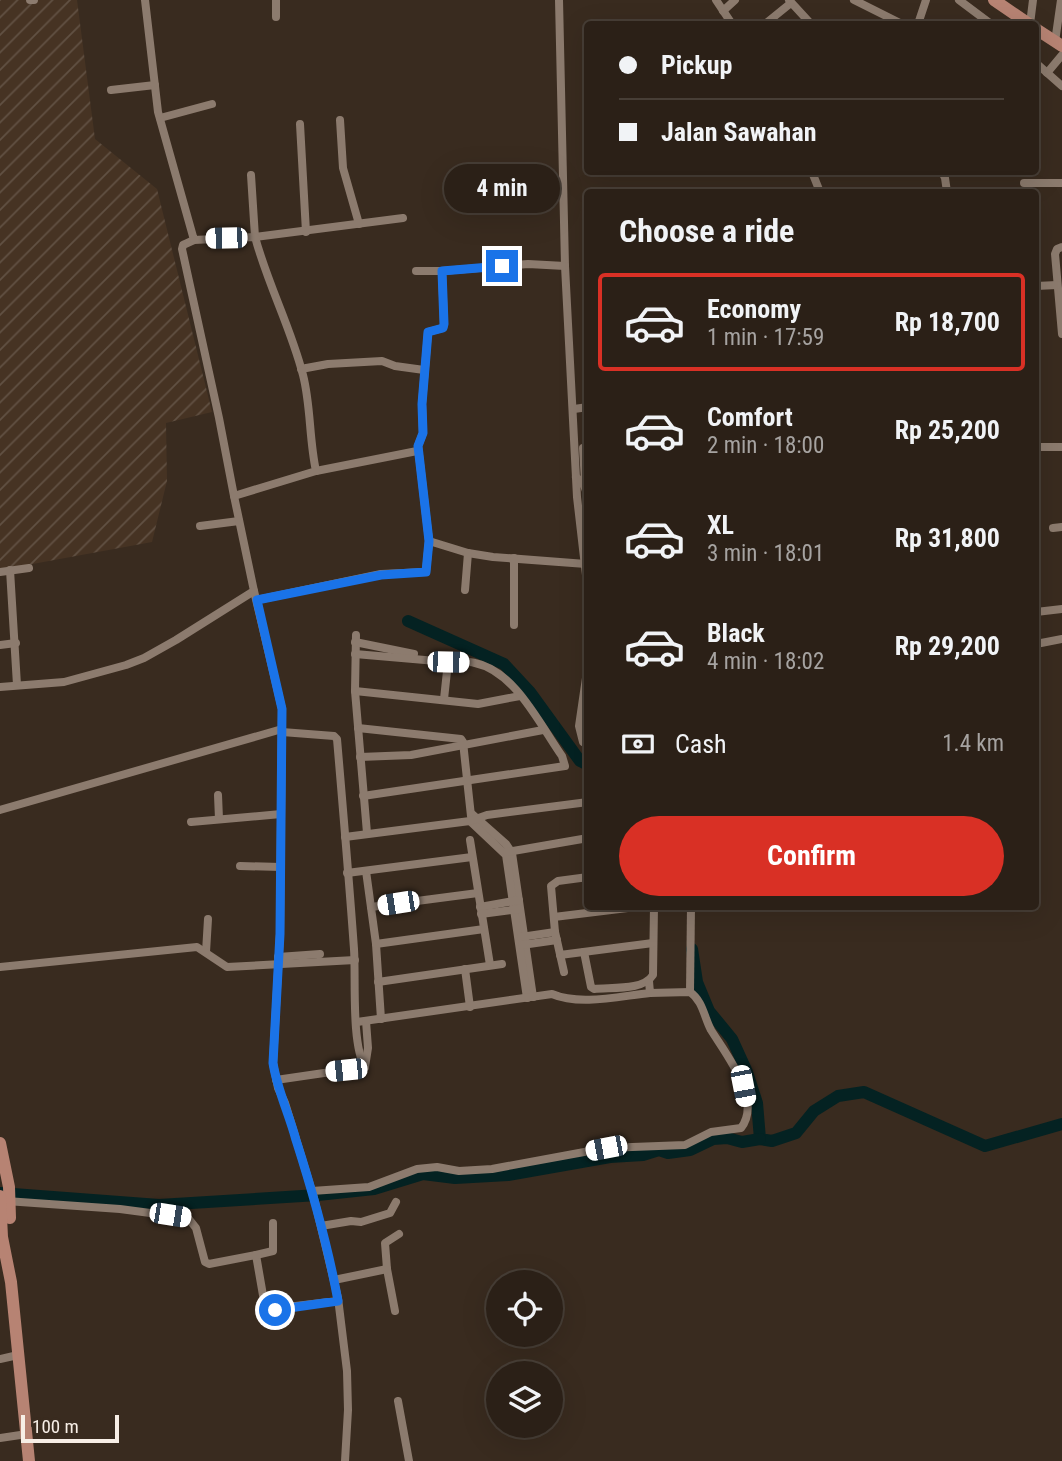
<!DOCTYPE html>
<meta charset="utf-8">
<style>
body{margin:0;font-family:"Roboto Condensed",sans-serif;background:#332820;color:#f1f3f6;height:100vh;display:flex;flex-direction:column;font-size:26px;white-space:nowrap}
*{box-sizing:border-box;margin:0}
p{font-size:23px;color:#a6a3a1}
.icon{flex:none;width:38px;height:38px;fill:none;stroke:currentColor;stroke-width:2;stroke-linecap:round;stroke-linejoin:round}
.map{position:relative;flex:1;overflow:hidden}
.side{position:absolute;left:584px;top:189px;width:455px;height:721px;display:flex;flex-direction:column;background:#2b2017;border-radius:7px;box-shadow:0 7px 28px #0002,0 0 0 2px #473e36}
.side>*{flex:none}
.banner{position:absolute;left:584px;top:21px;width:455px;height:154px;border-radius:7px;box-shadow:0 7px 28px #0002,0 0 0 2px #473e36;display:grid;align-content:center;height:154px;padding:0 35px;background:#2b2017}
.tools{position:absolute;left:486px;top:1270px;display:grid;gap:14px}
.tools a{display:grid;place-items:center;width:77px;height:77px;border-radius:50%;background:#2b2017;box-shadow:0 7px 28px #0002,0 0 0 2px #473e36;font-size:35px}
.scale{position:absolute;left:21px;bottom:18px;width:98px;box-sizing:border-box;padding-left:7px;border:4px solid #f7eee6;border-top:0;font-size:19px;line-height:24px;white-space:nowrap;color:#f7eee6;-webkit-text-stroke:5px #392b1f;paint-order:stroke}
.end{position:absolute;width:32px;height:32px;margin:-16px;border:9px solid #1a73e8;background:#fff;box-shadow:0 0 0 4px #fff}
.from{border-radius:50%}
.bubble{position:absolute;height:49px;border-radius:24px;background:#2b2017;box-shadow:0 7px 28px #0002,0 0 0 2px #473e36;font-size:23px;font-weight:700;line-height:49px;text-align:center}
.car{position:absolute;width:21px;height:42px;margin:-21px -10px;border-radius:9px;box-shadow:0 0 5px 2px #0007;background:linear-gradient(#fff 24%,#345 0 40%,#fff 0 76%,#345 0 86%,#fff 0)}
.banner b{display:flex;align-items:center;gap:24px;height:66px;font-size:26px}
.banner b+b{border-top:2px solid #473e36}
.banner i{width:18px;height:18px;background:#f1f3f6}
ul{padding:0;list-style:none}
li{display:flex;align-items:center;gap:21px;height:98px;margin:0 14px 10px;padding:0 21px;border:4px solid transparent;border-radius:7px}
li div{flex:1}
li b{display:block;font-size:26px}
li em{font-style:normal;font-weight:700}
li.active{border-color:#d93025}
li>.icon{width:63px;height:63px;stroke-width:1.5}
h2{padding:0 35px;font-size:32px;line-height:84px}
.pay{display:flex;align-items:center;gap:18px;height:77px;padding:0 35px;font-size:26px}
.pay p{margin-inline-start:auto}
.cta{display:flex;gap:14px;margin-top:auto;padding:14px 35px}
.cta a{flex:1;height:80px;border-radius:42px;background:#d93025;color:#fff;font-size:28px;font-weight:700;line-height:80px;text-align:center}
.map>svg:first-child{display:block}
.industrial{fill:url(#industrial-furrows)}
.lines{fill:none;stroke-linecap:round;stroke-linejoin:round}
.river{stroke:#042222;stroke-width:12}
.street{stroke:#8c7b6e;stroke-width:8}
.primary{stroke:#b78373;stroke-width:12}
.route{stroke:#1a73e8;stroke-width:9}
</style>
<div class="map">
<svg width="1062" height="1461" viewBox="0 0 1062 1461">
<defs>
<pattern id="industrial-furrows" width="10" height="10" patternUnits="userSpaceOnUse" patternTransform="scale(1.75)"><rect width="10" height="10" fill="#463323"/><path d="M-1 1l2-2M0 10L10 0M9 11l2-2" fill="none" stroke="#615143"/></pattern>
</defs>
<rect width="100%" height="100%" fill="#392b1f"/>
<path class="industrial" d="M0,0H77L95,139L157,189L212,412L166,423L167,481L152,542L0,570Z"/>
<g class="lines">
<g class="river">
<path d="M408,621L504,664L530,692L580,761L588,765"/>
<path d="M692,949L697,982L709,1011L732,1039L747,1072L757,1103L760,1139L772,1141L796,1133L814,1111L838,1096L864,1092L985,1146L1062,1124"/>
<path d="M0,1193L159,1205L318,1195L374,1189L423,1174L455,1178L508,1175L610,1157L643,1155L659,1150L668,1153L690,1150L713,1139L727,1138L742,1142L760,1139"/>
</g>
<g class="street">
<path d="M30,0H34"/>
<path d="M276,0V17"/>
<path d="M559,0L565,266L577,497L586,575L587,671L579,726L583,742L588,745"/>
<path d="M716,0L732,24"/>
<path d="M789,0L811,24"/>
<path d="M854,0L902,24"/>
<path d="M959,0L991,24"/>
<path d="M723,11L735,0"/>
<path d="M765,24L791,3"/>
<path d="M918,24L926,0"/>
<path d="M1030,24L1033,0"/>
<path d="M1055,42L1061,0"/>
<path d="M1036,63L1062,86"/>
<path d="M1047,73L1062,55"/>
<path d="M111,90L155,85"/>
<path d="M160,118L212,104"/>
<path d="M340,120L343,168L359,224"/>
<path d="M300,124L306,232"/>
<path d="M812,172L820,192"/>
<path d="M942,172L945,178L947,192"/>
<path d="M251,175L255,237L403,218"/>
<path d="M1024,183H1062"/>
<path d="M194,240L183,245L182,249L219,418L234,496"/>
<path d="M1062,247L1057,249L1055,254L1062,334"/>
<path d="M416,271H442"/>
<path d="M1036,286L1057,285"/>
<path d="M301,369L328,364L382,361L395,366L424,370"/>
<path d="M574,409L588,407"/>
<path d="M1036,447H1062"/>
<path d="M583,448L585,482"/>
<path d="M316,471L417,451"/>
<path d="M576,477C591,487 587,506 588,522"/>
<path d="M200,526L239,521"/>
<path d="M1053,528L1062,527"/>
<path d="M429,541L468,553L493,557L586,564"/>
<path d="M514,558V625"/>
<path d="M10,570L17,685"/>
<path d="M0,572L29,568"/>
<path d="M465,590L468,553"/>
<path d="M254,591L282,709L280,934L273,1063L278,1088L285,1103L314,1198L338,1298L347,1371L348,1410L345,1461"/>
<path d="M257,600L381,574L426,572L429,541L418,446L423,433L422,404L428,332L443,328L444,324L442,271L528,264L565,266"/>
<path d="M1036,612L1062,609"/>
<path d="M356,635L355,691L367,833"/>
<path d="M355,642L414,654"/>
<path d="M1036,644L1062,639"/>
<path d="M0,645L16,643"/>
<path d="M355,654L448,662L444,699"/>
<path d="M0,687L64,682L126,665L144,658L176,640L254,591L234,496L316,471C309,439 311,406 303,375C291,328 268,285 255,237L194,240L158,112L145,0"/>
<path d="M355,691L478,704L520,696"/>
<path d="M358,728L461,739L463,742L471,816"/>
<path d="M360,757L411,755L543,730"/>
<path d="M218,795L219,819"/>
<path d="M363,796L565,766L562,756C540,725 515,671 475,663C467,661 456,662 448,662"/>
<path d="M0,810L282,729"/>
<path d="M472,814L506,844L512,853L533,997"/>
<path d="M470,821L506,855L527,998"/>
<path d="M191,822L281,814"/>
<path d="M345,837L470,821L487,815L588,802"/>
<path d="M470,840L490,965"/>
<path d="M507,852L588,838"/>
<path d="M240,866L281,867"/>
<path d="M366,871L376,944L381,1019"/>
<path d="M347,873L472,857"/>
<path d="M371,907L478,893"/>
<path d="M480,907L519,900"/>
<path d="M481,914L519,909"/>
<path d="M554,917L644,906"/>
<path d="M521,937L555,932"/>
<path d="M376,944L484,929"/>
<path d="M522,945L557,940"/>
<path d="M206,952L208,919"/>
<path d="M584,952L591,987L594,989C611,987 643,991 653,975L654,906"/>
<path d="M560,955L653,943"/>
<path d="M278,957L320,954"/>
<path d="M0,967L197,947L227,967L355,960"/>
<path d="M465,969L470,1007"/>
<path d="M564,972L555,932L551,886L558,881L588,877"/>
<path d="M378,982L502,964"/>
<path d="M690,992L691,906"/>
<path d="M357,1022L552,994C580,1006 620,996 650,993"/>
<path d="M365,1067L368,1048L366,1021"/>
<path d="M276,1080L365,1067C351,1044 356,977 354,949C349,879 343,809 337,739L334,736L282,732"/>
<path d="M312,1191L369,1187L417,1169L437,1167L459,1171L492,1169L606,1148L685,1145L711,1132L741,1128C763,1100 725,1053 711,1030C704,1017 703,1001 690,992L650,993L649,981"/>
<path d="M6,1201L120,1209L188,1218L196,1228L205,1262L209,1264L256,1255L264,1301L270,1309L338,1301"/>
<path d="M321,1226L351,1221L361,1222L390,1213L396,1202"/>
<path d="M256,1255L273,1251V1223"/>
<path d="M387,1269L395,1311"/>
<path d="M334,1280L387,1269L385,1243L399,1234"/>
<path d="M0,1359L18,1355"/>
<path d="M398,1401L409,1461"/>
<path d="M0,1438L27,1434"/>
</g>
<g class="primary">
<path d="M994,0L1029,24"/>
<path d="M1036,29L1062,46"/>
<path d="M0,1143L9,1187L10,1218"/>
<path d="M0,1196L2,1237L11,1282L29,1461"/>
</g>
</g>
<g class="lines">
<path class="route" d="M275,1310L338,1301C328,1246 313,1193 296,1140C289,1114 277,1089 273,1063L280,934L282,709L257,600L381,575L426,572L429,541L418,446L423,433L422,404L428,332L443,328L444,324L442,271L502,266"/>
</g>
</svg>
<div class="tools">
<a><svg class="icon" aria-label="locate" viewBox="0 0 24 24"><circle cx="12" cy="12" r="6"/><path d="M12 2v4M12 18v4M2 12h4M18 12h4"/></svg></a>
<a><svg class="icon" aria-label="layers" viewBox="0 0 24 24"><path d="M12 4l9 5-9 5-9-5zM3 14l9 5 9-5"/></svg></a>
</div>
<div class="scale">100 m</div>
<i class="end from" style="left:275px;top:1310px"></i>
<i class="end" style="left:502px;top:266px"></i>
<div class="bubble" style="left:444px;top:164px;width:116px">4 min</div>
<i class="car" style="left:226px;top:238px;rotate:269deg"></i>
<i class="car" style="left:448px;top:662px;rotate:91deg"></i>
<i class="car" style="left:398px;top:903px;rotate:261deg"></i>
<i class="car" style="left:346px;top:1070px;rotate:264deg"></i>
<i class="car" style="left:743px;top:1086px;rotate:169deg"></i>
<i class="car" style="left:606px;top:1148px;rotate:259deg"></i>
<i class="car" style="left:170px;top:1215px;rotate:99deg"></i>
<div class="banner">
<b><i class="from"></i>Pickup</b>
<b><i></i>Jalan Sawahan</b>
</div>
<section class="side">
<h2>Choose a ride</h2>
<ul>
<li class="active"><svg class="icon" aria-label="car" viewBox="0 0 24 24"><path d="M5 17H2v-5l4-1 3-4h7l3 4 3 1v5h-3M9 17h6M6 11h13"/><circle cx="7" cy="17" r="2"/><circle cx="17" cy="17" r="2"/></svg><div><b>Economy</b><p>1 min · 17:59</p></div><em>Rp 18,700</em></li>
<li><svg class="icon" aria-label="car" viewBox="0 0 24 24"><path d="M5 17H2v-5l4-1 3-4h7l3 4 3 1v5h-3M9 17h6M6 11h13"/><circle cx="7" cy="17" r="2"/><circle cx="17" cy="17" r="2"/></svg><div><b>Comfort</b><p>2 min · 18:00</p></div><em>Rp 25,200</em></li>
<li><svg class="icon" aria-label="car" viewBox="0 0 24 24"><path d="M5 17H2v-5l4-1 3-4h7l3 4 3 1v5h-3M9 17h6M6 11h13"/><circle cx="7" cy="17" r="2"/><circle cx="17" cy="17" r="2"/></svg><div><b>XL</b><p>3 min · 18:01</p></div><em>Rp 31,800</em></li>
<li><svg class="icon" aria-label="car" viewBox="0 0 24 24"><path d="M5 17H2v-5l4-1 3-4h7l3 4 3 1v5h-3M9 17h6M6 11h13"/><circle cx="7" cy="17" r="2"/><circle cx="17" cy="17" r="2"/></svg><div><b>Black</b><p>4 min · 18:02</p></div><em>Rp 29,200</em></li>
</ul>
<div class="pay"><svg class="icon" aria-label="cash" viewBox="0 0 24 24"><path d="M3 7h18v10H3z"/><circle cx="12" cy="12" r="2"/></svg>Cash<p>1.4 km</p></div>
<div class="cta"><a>Confirm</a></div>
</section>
</div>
